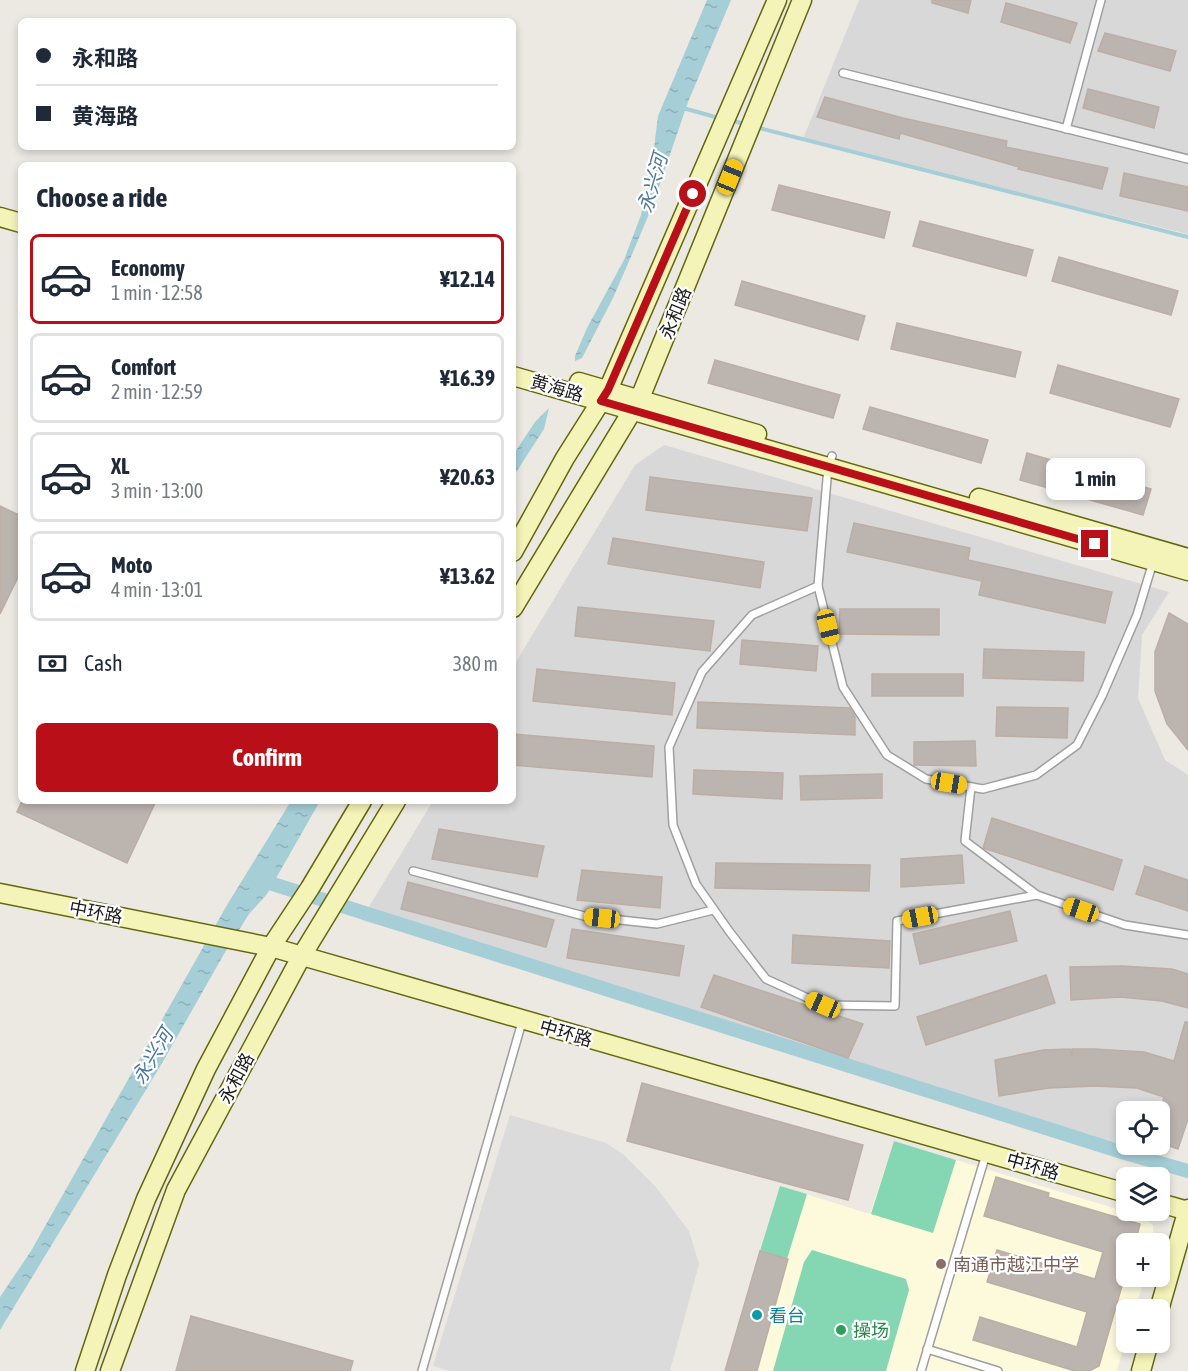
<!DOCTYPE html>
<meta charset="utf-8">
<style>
body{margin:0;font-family:"Asap Condensed","Noto Sans SC",sans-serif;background:#f6f6f7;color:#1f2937;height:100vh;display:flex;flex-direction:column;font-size:22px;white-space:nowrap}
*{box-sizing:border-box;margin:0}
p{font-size:20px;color:#747a83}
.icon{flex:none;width:33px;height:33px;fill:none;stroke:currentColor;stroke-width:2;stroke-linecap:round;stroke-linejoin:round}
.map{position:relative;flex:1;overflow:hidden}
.drawer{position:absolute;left:18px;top:162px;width:498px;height:642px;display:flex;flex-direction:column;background:#fff;border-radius:9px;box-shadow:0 3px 9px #0003}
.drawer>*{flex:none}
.top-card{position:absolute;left:18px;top:18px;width:498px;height:132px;border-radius:9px;box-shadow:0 3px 9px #0003;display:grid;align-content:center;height:132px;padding:0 18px;background:#fff}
.tools{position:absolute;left:1116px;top:1101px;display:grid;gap:12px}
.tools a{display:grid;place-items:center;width:54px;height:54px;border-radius:9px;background:#fff;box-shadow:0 3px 9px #0003;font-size:30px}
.end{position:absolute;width:27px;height:27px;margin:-14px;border:8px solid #b80f18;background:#fff;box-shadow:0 0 0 3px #fff}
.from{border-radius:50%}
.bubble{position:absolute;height:42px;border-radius:9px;background:#fff;box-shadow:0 3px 9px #0003;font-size:20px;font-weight:700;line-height:42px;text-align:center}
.car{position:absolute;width:18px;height:36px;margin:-18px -9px;border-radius:8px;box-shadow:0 0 4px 2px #0007;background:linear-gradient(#f5c518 24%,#345 0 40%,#f5c518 0 76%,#345 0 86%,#f5c518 0)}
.top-card b{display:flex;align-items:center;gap:21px;height:57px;font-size:22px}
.top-card b+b{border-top:2px solid #e0e1e3}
.top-card i{width:15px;height:15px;background:#1f2937}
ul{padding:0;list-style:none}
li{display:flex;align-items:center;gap:18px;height:90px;margin:0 12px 9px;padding:0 6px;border:3px solid #e0e1e3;border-radius:9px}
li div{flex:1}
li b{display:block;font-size:22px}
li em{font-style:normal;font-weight:700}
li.selected{border-color:#b80f18}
li>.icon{width:54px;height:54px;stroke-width:1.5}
h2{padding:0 18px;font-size:27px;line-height:72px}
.pay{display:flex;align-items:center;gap:15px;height:66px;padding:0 18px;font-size:22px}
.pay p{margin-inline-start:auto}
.primary-button{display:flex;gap:12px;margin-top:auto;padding:12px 18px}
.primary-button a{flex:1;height:69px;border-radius:9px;background:#b80f18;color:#fff;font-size:24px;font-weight:700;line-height:69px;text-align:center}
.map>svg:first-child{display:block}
.residential{fill:#d9d8d8;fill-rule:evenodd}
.education{fill:#fcfadb}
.pitch{fill:#85d6b2}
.parking{fill:#dbdbdb}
.water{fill:url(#water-ripples)}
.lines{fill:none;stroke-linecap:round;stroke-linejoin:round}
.stream{stroke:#a5ced7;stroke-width:4}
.canal{stroke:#a5ced7;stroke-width:14}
.building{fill:#bcb4af;stroke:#bcaea5;stroke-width:1.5}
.lane-casing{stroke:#9f9f9f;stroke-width:10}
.secondary-casing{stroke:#63680d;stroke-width:21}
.lane{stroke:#fff;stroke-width:7}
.secondary{stroke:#f4f3b8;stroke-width:18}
.route{stroke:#b80f18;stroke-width:8}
.education-dot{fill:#8d6e63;stroke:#fff;stroke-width:2}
.culture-dot{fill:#0f9aa8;stroke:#fff;stroke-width:2}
.leisure-dot{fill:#2e9e5b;stroke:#fff;stroke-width:2}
.labels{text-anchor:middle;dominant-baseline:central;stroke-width:4.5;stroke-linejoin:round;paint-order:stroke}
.street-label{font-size:18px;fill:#1b1b1b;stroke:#fff}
.education-label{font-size:18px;fill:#785e54;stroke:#fff;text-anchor:start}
.culture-label{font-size:18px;fill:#0d838f;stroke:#fff;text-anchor:start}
.leisure-label{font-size:18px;fill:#27864d;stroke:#fff;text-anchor:start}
.water-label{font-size:20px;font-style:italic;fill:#4d799c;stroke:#fff}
</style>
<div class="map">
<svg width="1188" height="1371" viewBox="0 0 1188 1371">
<defs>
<pattern id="water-ripples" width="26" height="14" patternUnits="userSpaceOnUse" patternTransform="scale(1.5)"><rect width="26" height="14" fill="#a5ced7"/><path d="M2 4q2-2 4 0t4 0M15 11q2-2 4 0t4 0" fill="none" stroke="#8db0b8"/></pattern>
</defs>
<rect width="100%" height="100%" fill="#ece8e2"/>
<g class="residential">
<path d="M859,0H1188V234L803,139Z"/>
<path d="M664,445L1169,592L1142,635L1138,698L1165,760L1188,775V1081L1163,1156L361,920L433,801H513V667L635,465ZM1126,1112H1160V1144H1126Z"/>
</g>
<path class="education" d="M894,1141L1140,1216L1153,1225L1154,1243L1126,1244V1276L1145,1277L1135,1309L1126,1310V1338L1117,1371H725L780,1186L870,1214Z"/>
<g class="pitch">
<path d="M894,1141L956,1160L933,1233L871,1214Z"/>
<path d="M780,1186L807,1194L787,1259L760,1251Z"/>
<path d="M812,1250L906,1279L909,1290L886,1371H773L804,1262Z"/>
</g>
<path class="parking" d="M510,1115L606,1143L624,1155L655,1186L689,1231L699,1264L670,1371H450L433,1366Z"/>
<g class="water">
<path d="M707,0H731L688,102L652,207L633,252L613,298L582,358L575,361V356L587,328L624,260L641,215L652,164L658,116Z"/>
<path d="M549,408L544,429L513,477V455L535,422Z"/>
<path d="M291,801H320L267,894L249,914L224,954L161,1065L0,1330V1297L31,1251L227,905Z"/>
</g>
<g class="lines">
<g class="stream">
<path d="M683,108L719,118"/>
<path d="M729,120L745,124"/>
<path d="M755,127L1188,237"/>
</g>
<path class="canal" d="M257,879L1125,1153L1188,1171"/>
</g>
<g class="building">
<path d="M932,0H971L968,13L932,3Z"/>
<path d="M1006,3L1077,23L1070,43L1001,22Z"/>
<path d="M1105,33L1176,51L1170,71L1098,51Z"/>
<path d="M1088,89L1159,107L1154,128L1083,108Z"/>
<path d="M825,97L903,118L1007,141L1006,147L1108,168L1102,189L1018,169L1019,167L900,133L899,139L817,117Z"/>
<path d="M1124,173L1188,187V211L1120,196Z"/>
<path d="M779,185L890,212L884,238L772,210Z"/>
<path d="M920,221L1033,250L1026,276L913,246Z"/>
<path d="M1059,257L1178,291L1171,315L1052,281Z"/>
<path d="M742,281L865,316L858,340L735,305Z"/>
<path d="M897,323L1021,352L1015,377L891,349Z"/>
<path d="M715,360L840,395L833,418L708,383Z"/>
<path d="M1058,365L1179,399L1170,427L1050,393Z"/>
<path d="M870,407L988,440L981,463L863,429Z"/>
<path d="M1027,453L1151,489L1143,515L1020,480Z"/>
<path d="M650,477L812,498L807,531L646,510Z"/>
<path d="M0,506L21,516V571L0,614Z"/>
<path d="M854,523L970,548L968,560L1112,592L1105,623L979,595L982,581L847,552Z"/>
<path d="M613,538L764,562L760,588L608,564Z"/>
<path d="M578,607L714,621L710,651L575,636Z"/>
<path d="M840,609H939V635L839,634Z"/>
<path d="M1169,613L1188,624V750L1167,724L1155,691V652Z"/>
<path d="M742,640L818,646L816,671L740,664Z"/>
<path d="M984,649L1084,652L1083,681L983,678Z"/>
<path d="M537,669L675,683L672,715L533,701Z"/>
<rect x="872" y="674" width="91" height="22"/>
<path d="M698,702L850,708L855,717V735L697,728Z"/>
<path d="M997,707L1068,708L1067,738L996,736Z"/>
<path d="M513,734L654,746L652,777L513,765Z"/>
<path d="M975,741L976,766L914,765V742Z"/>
<path d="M694,770L783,773L782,799L693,794Z"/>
<path d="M882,774V798L801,800L800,776Z"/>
<path d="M22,801H156L127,863L17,812Z"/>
<path d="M992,818L1122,860L1113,890L983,848Z"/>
<path d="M439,829L544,846L537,877L432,859Z"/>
<path d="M962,855L964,883L901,887V859Z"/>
<path d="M716,863L870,865L869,891L715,888Z"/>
<path d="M1145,866L1188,880V911L1136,894Z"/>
<path d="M582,870L662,877L660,908L577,900Z"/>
<path d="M408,882L554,920L546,947L401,909Z"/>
<path d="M1010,911L1017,941L920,964L913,934Z"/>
<path d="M572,929L684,946L679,976L567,958Z"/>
<path d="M793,935L890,941L889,968L792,963Z"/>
<path d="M1122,966L1172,969L1188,974V1008L1162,1001L1120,997L1071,1000L1070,967Z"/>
<path d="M714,975L863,1024L848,1058L701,1007Z"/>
<path d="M1046,975L1055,1003L926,1045L917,1017Z"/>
<path d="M1185,1022H1188V1119L1178,1149L1160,1143V1112L1164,1097L1137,1088L1095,1086L1049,1088L999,1096L995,1060L1043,1050L1070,1049L1072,1056V1049H1094L1144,1052L1174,1061Z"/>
<path d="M642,1083L863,1145L848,1200L627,1141Z"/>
<path d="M996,1177L1049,1193L1048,1197L1140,1224L1135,1244H1126V1272L1099,1366L1089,1371H1075L973,1340L980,1317L1077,1347L1087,1312L987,1282L997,1250L1095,1279L1103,1252L984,1216Z"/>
<path d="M760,1251L788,1259L757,1371H725Z"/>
<path d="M191,1316L353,1361L350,1371H176Z"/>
</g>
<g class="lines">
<defs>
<g id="lane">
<path d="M843,73L1188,159"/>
<path d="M1066,129L1101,0"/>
<path d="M832,456L828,467L818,586L843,687L887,755L926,779L983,789L1036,775L1077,745L1102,696L1137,615L1153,562"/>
<path d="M818,586L752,615L702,672L669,747L673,825L696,884L729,931L766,979L823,1005L895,1006L897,921L1037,895L1125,925L1188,935"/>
<path d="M971,787L965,841L1037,895"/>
<path d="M413,871L584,916L657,924L713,910"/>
<path d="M927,1349L998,1371"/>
<path d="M422,1371L522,1022"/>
<path d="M921,1371L986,1154"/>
</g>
<g id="secondary">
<path d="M0,217L21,223"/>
<path d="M513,376L1188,571"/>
<path d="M579,382L757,434"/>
<path d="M979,498L1188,558"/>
<path d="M513,552L565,458L608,390L777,0"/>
<path d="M513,608L640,398L802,0"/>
<path d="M0,893L271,947L1126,1193"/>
<path d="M1160,1203L1188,1211"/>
<path d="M1159,1310L1188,1209"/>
<path d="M85,1371L117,1275L146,1199L206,1069L271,947L310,888L362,801"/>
<path d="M110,1371L176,1190L301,957L396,801"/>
<path d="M1141,1371L1149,1342"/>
</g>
</defs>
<use href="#lane" class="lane-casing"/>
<use href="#secondary" class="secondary-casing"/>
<use href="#lane" class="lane"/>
<use href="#secondary" class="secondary"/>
</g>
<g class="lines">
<path class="route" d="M693,194L608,390L601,401L1095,544"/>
</g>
<circle class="education-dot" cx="941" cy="1264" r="6"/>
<circle class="culture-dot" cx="757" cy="1315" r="6"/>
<circle class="leisure-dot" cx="841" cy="1330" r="6"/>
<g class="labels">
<g class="street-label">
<text transform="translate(675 313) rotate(-68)">永和路</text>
<text transform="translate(557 388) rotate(16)">黄海路</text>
<text transform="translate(96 912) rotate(11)">中环路</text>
<text transform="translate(566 1033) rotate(16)">中环路</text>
<text transform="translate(236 1078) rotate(-62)">永和路</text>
<text transform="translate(1033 1166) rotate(16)">中环路</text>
</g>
<g class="education-label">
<text x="953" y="1264">南通市越江中学</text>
</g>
<g class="culture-label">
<text x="769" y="1315">看台</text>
</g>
<g class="leisure-label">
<text x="853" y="1330">操场</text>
</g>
<g class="water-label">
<text transform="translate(652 183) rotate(-74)">永兴河</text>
<text transform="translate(152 1056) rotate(-59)">永兴河</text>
</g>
</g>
</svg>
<div class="tools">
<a><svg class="icon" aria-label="locate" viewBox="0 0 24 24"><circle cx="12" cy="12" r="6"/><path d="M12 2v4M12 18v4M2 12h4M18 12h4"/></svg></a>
<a><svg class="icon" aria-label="layers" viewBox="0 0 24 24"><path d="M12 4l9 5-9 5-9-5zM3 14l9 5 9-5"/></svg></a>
<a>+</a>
<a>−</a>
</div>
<i class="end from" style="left:693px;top:194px"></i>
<i class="end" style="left:1095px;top:544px"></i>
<div class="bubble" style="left:1046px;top:458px;width:99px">1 min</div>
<i class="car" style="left:730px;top:177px;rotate:22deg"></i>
<i class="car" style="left:828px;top:627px;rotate:166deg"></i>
<i class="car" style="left:949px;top:783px;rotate:100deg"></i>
<i class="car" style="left:1081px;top:910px;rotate:289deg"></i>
<i class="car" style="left:920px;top:917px;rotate:259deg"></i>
<i class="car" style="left:602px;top:918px;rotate:276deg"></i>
<i class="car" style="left:823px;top:1005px;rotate:294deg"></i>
<div class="top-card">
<b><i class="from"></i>永和路</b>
<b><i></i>黄海路</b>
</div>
<section class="drawer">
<h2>Choose a ride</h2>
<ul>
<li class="selected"><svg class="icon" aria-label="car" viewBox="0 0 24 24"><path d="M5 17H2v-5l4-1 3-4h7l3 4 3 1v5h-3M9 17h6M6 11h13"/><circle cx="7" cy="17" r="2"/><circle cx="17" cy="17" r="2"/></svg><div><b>Economy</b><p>1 min · 12:58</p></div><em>¥12.14</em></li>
<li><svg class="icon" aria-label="car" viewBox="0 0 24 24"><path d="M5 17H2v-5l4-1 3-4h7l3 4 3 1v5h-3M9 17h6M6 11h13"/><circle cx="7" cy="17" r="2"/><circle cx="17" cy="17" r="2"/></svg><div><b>Comfort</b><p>2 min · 12:59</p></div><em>¥16.39</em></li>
<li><svg class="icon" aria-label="car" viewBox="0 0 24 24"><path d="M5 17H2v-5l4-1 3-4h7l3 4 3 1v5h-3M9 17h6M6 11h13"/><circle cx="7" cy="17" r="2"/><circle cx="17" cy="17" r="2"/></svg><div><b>XL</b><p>3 min · 13:00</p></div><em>¥20.63</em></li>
<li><svg class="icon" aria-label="car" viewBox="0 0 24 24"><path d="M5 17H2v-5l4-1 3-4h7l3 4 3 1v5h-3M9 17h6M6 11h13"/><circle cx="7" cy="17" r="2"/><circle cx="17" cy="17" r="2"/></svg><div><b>Moto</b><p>4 min · 13:01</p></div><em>¥13.62</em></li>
</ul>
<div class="pay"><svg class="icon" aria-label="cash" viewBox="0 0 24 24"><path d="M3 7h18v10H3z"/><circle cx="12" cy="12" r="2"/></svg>Cash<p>380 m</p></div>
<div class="primary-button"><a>Confirm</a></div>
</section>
</div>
